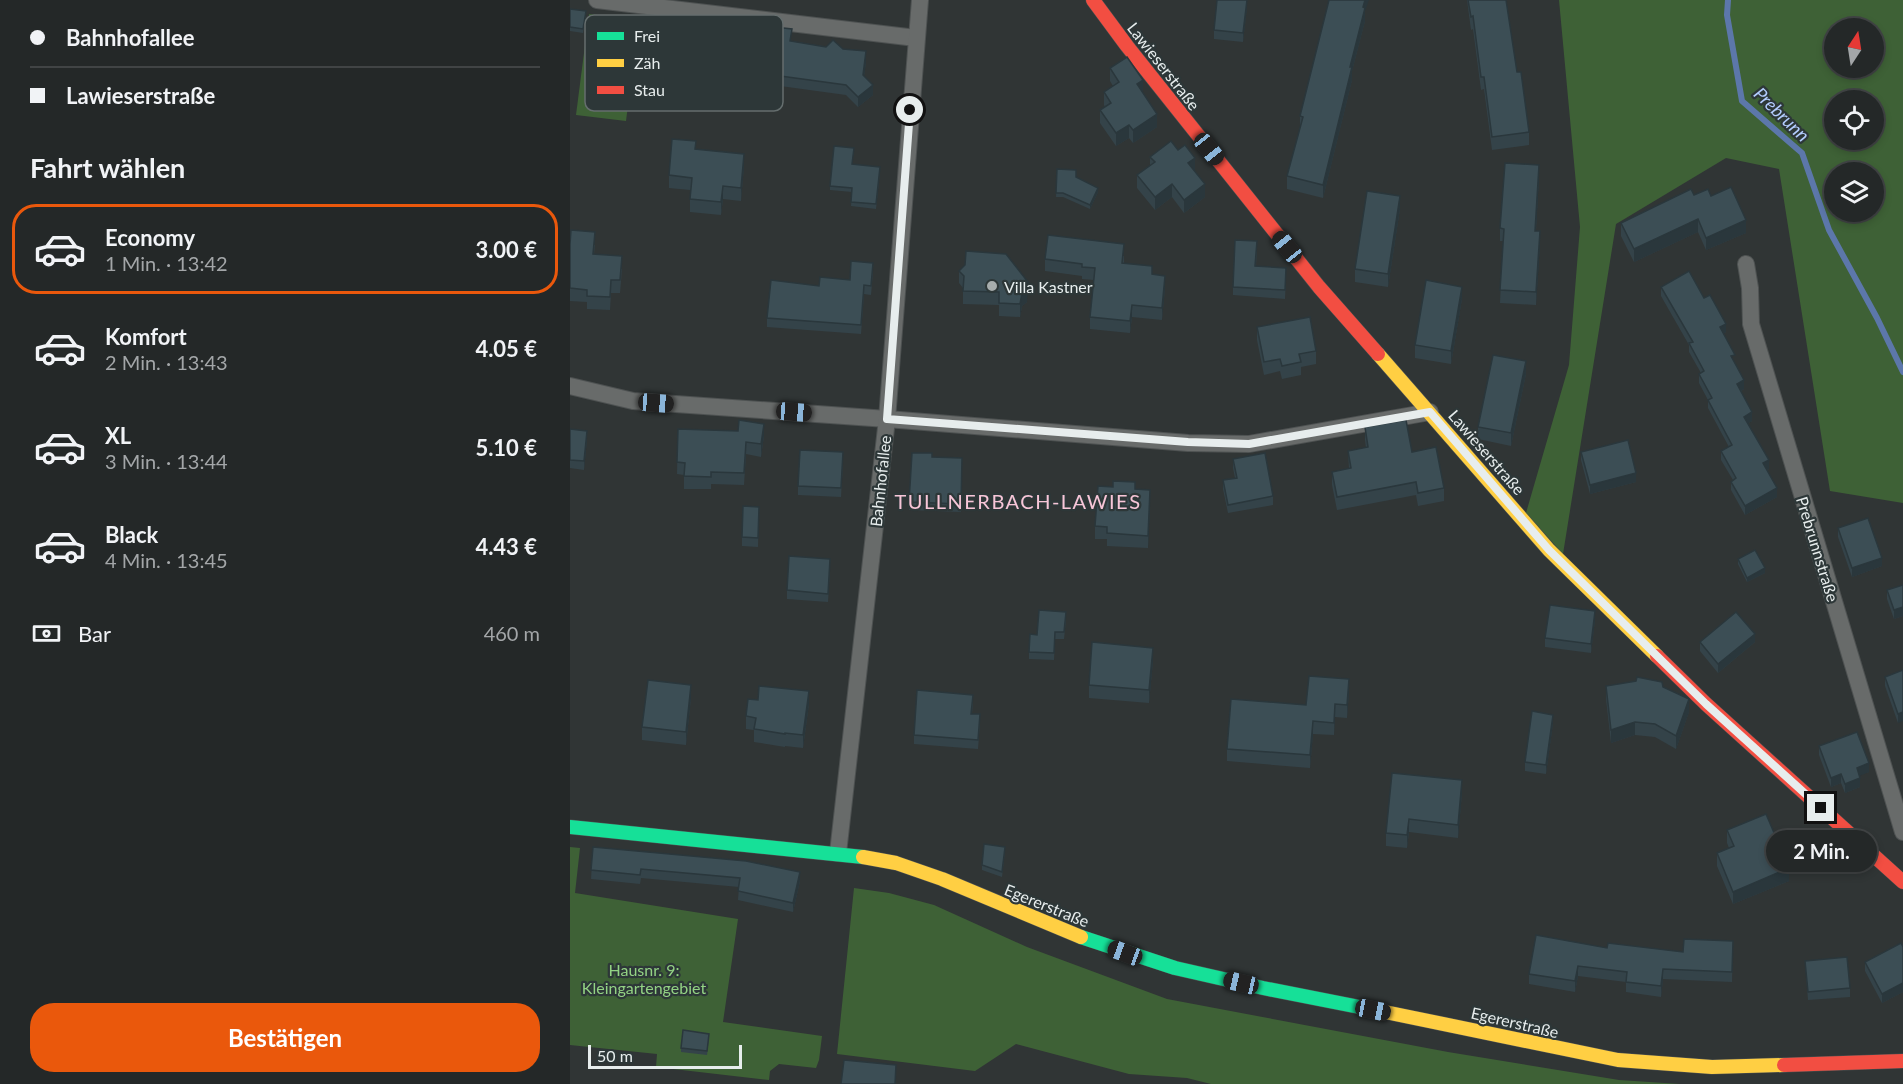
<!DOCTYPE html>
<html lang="de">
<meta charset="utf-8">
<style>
body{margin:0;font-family:Lato,sans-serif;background:#303434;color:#f1f3f6;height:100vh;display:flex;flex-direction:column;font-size:22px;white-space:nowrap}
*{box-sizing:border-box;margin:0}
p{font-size:20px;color:#a3a6a8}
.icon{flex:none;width:33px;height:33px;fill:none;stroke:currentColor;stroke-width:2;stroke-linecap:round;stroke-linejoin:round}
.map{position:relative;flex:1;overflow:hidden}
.panel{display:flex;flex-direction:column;background:#242828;width:570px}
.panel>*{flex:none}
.hud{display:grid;align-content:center;height:132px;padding:0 30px;background:#242828}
.needle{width:39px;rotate:12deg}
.buttons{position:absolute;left:1254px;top:18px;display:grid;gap:12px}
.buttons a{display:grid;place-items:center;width:60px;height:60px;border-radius:50%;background:#242828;box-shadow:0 3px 9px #0003,0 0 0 2px #414445;font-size:30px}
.scale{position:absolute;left:18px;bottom:15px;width:154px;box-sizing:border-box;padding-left:6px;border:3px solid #e7eded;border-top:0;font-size:16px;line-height:21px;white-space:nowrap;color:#e7eded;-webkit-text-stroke:4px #2d3738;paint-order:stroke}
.end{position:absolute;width:27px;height:27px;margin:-14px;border:8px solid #e7eded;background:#111;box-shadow:0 0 0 3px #111}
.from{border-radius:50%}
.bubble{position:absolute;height:42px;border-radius:21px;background:#242828;box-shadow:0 3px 9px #0003,0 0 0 2px #414445;font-size:20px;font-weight:700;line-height:42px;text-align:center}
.car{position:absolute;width:18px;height:36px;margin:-18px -9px;border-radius:8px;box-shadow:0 0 4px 2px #0007;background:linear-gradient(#222 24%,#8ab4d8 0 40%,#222 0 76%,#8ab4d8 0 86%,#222 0)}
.hud b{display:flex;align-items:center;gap:21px;height:57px;font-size:22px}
.hud b+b{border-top:2px solid #414445}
.hud i{width:15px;height:15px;background:#f1f3f6}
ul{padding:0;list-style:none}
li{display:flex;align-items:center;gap:18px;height:90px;margin:0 12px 9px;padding:0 18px;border:3px solid transparent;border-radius:24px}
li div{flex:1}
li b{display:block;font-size:22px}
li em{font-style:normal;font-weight:700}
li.on{border-color:#ea580c}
li>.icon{width:54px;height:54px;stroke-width:1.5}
h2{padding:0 30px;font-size:27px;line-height:72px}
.pay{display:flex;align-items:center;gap:15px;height:66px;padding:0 30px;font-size:22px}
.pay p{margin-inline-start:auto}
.cta{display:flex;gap:12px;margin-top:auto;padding:12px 30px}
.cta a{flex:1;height:69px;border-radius:24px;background:#ea580c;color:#fff;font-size:24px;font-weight:700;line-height:69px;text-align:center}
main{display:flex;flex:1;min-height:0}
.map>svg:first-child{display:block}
.green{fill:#3e6136;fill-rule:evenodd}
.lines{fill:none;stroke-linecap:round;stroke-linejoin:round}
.stream{stroke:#5c77aa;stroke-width:6}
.street-casing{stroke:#4e5252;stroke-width:18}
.fast-casing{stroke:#4e5252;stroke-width:15}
.slow-casing{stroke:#4e5252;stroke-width:15}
.jam-casing{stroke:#4e5252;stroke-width:15}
.street{stroke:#686b6a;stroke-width:16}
.fast{stroke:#16e098;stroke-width:14}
.slow{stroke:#ffcf43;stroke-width:14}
.jam{stroke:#f24e42;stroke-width:14}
.wall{fill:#344349}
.shaded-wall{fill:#2a373c}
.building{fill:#3c4e55;stroke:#2a373c;stroke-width:1.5}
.route{stroke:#e7eded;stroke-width:8}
.poi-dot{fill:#a7adad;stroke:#2d3738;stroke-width:2}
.labels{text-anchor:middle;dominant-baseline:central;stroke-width:4.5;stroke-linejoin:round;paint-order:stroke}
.street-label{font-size:16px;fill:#e7eded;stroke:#2d3738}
.poi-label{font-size:16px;fill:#e7eded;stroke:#2d3738;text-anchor:start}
.park-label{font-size:16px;fill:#93d284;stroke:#2d3738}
.water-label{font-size:18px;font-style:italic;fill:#b2ccfd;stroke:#2d3738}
.quarter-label{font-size:20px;letter-spacing:1.5px;fill:#f7c6d8;stroke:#2d3738}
.key{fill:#2d3738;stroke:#656e6e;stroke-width:1.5}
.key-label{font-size:16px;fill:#e7eded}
</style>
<main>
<section class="panel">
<div class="hud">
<b><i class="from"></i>Bahnhofallee</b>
<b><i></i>Lawieserstraße</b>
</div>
<h2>Fahrt wählen</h2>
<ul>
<li class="on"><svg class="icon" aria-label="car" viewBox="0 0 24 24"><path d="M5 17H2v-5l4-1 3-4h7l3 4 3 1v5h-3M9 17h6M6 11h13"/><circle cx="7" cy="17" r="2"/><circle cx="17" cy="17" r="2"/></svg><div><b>Economy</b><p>1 Min. · 13:42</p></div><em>3.00 €</em></li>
<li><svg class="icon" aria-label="car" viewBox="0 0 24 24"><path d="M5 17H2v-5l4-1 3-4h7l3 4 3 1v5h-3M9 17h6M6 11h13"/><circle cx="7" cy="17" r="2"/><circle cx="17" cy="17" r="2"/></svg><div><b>Komfort</b><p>2 Min. · 13:43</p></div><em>4.05 €</em></li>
<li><svg class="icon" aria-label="car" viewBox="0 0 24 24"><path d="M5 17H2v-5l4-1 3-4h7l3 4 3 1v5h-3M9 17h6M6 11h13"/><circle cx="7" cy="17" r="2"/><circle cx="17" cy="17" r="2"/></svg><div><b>XL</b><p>3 Min. · 13:44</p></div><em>5.10 €</em></li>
<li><svg class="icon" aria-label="car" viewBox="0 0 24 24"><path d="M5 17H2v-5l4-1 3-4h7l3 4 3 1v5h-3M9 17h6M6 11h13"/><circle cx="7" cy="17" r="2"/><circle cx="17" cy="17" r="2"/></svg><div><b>Black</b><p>4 Min. · 13:45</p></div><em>4.43 €</em></li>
</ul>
<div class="pay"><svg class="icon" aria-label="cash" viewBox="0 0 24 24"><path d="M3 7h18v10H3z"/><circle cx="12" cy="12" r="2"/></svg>Bar<p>460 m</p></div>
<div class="cta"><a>Bestätigen</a></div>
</section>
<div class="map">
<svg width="1333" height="1084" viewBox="0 0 1333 1084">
<rect width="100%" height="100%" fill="#303535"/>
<g class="green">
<path d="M989,0H1333V503L1260,491L1209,169L1156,158L1046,224L993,554L956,513L999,365L1010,227ZM1264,28H1304V68H1264ZM1264,100H1304V140H1264ZM1264,172H1304V212H1264Z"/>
<path d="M19,14L69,20L56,121L6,115Z"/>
<path d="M0,847L10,848L5,893L168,919L153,1022L252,1036L249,1060L246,1068L209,1064L200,1071L199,1080L86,1067L87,1054L0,1045Z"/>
<path d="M284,888L319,893L364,905L457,947L597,999L878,1052L1049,1080L1110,1084H641L617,1078L559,1074L446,1044L405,1071L267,1054Z"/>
</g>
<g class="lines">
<path class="stream" d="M1158,0L1157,15L1172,101L1232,153L1259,230L1307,318L1333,372"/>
<defs>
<g id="street">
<path d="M27,0L346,38"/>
<path d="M1176,264L1180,288L1181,324L1333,832"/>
<path d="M0,386L63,401L317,419L618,443L679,444L860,412"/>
<path d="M268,853L317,419L350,0"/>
</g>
<g id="fast">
<path d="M0,827L293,857"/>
<path d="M511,937L605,968L693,988L815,1012"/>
</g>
<g id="slow">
<path d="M808,354L979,550L1087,656"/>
<path d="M293,857L326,863L372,879L511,937"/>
<path d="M815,1012L1048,1060L1142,1067L1214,1065"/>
</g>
<g id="jam">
<path d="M523,0L557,46L749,287L808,354"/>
<path d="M1087,656L1136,704L1333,882"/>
<path d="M1214,1065L1333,1061"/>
</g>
</defs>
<use href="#street" class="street-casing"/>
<use href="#fast" class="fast-casing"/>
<use href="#slow" class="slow-casing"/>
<use href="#jam" class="jam-casing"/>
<use href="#street" class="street"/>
<use href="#fast" class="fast"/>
<use href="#slow" class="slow"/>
<use href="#jam" class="jam"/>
</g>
<g class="wall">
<path d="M897,0H936L947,72L959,132V145L922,150L914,89L911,90L903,29L901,30Z"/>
<path d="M677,7L673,42L644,39V30Z"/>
<path d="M0,9L16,15L13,33L0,31Z"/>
<path d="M795,11V21L782,71V80L753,198L717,189V176L730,127V116Z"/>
<path d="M93,22L89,45L73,42V38Z"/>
<path d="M221,41L273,49L296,62L294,76L303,95L288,107L276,95L158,79V69Z"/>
<path d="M540,68L573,92L587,127L563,143L559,138L546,146L530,123V110L535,107L534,105V92L543,86L540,81Z"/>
<path d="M126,149L174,166L171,201L153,199L151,215L120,212V190L99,188V175Z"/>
<path d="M580,157L624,171L635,197L614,213L602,197L585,210L567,188V175L580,165Z"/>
<path d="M283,164L310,171L306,209L281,206L282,192L260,190V186Z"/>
<path d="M487,169L506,177L528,192L520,209L493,197H486Z"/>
<path d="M969,178L966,231L970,244L966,305L930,303L933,241H930V228Z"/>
<path d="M1124,195L1141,196L1176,233L1136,250L1128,232L1064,262L1051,236V223Z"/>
<path d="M830,209L818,287L785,282V269Z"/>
<path d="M0,244L25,245L24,254L52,269L50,293H41L40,310L17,309V302L0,301Z"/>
<path d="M687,250L686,266L716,277L715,299L663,295V287Z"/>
<path d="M554,256V263L582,275L595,288L592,320L562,317L560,333L520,329V317L524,280L512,279V276L475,271V259Z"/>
<path d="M389,271L457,302L452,306L450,317L429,316V305L393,304V288L389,283Z"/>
<path d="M303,272L301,295L294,294L291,334L197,327V318L280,280Z"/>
<path d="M1091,287L1134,298L1156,332L1153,334L1174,389L1171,391L1182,421L1177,424L1199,469L1197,470L1207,497L1175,515L1161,490V482L1163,480L1151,460V451L1159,447L1138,408V400L1129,383V374L1131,373L1119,352V345L1091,296Z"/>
<path d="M892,299L881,364L845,358V345Z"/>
<path d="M687,327L746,351V364L731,367V375L712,379L710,371L694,375L687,340Z"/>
<path d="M956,374L941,446L908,439V427Z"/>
<path d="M795,427L842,452L874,488V501L848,506L846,495L767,510L762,485V472L779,469L778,451L796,448L795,440Z"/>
<path d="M0,429L17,439L14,470L0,468Z"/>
<path d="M108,429L194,436L191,457L176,454L174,485L141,484V489H114V475L107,474Z"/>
<path d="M1011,452L1066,482L1020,494L1011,460Z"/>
<path d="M362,457L392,458L391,512L339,510V502Z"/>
<path d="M663,459L703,496V505L658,513L653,489V480L665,478L663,468Z"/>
<path d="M273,461L271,497L228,495V486Z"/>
<path d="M565,489L580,503L578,548L537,546V539H525V526Z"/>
<path d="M189,507L188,547L172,546V537Z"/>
<path d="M1268,528L1312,566L1282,577L1268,537Z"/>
<path d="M1168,559L1195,573L1177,582L1168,564Z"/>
<path d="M260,568L258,602L217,599V590Z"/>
<path d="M1333,585V616L1324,619L1317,599V590Z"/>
<path d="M496,619L494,639H485L484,660L459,659V652L467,635Z"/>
<path d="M1025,620L1021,653L975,647V638Z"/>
<path d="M1130,642H1185L1148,673L1130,651Z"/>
<path d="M583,661L579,703L519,698V685Z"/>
<path d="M1333,670L1328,723L1315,686V677Z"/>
<path d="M1036,686L1093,687L1119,712L1106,749L1085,737L1065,735L1041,743L1036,699Z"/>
<path d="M779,692L777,718L765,717L764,735L743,734L740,768L657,761V749L736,705Z"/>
<path d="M121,698L116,745L72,740V727Z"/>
<path d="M403,703L402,714L410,723L408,749L344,744V735Z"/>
<path d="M239,704L233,748L215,746V747L184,742V730L176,729V716Z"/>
<path d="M983,723L976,774L955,771V762Z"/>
<path d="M1249,746L1299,772L1289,775L1290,787L1275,793L1271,783L1261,787L1249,755Z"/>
<path d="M822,773L892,793L888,838L839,832L837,848L816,846V833Z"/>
<path d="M1157,830L1219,881L1163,904L1147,866V853L1159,848L1157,843Z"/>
<path d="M23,847L230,881L223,912L168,900L169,887L71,878L70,884L21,879Z"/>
<path d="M435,851L432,877L412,870V865Z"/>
<path d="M1163,941L1162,982L1093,979L1091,997L1056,992V982L1008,976L1005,992L959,984V974L1037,948L1113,952Z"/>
<path d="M1333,947V992L1312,1003L1295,971V962Z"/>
<path d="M1235,961L1280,988V997L1238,1000Z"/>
<path d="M139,1038L137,1055L111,1052V1048Z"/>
</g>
<g class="shaded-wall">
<path d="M677,0V7L673,42V33Z"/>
<path d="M795,0H799L795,11V21L782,71V80L753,198V185Z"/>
<path d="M296,51V62L293,85V75Z"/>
<path d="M573,80V93L567,84Z"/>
<path d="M303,85V95L288,107V97Z"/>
<path d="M587,114V127L563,143V130Z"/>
<path d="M559,125V138L546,146V133Z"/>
<path d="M174,154V166L171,201V188Z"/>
<path d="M625,158V171L618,163Z"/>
<path d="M969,165V178L965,244V231Z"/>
<path d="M602,184V197L585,210V197Z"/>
<path d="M635,184V197L614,213V200Z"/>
<path d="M153,186V199L151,215V202Z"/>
<path d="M528,188V192L520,209V205Z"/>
<path d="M830,196V209L818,287V274Z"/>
<path d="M1128,219V232L1064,262V249Z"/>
<path d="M1176,220V233L1136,250V238Z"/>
<path d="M970,231V244L966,305V292Z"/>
<path d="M595,276V288L592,320V308Z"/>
<path d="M458,282L457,302L452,306L450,317V304L452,293Z"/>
<path d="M892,287V299L881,364V351Z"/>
<path d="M562,305V317L560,333V321Z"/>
<path d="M1156,324V332L1150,336V327Z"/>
<path d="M956,361V374L941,446V433Z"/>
<path d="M1174,380V389L1167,393V384Z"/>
<path d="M1182,412V421L1174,426V417Z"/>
<path d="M194,424V436L191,457V444Z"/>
<path d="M17,431V439L14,470V461Z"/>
<path d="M1199,460V469L1193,472V463Z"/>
<path d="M1066,473V482L1020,494V485Z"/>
<path d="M1207,488V497L1175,515V506Z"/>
<path d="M580,490V503L578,548V536Z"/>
<path d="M1312,558V566L1282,577V568Z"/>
<path d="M1195,568V573L1177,582V578Z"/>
<path d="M1333,607V616L1324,619V610Z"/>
<path d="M1025,611V620L1021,653V644Z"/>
<path d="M1185,634V642L1148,673V664Z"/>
<path d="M583,648V661L579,703V690Z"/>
<path d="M779,679V692L777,718V705Z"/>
<path d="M121,685V698L116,745V732Z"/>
<path d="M239,691V704L233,748V735Z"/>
<path d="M1119,699V712L1106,749V736Z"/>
<path d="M765,704V717L764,735V723Z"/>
<path d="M1333,712V721L1328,723V714Z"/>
<path d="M983,715V723L976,774V765Z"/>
<path d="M743,721V734L740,768V755Z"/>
<path d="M1065,722V735L1041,743V730Z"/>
<path d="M1299,763V772L1287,777V768Z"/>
<path d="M1271,774V783L1261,787V778Z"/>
<path d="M1290,778V787L1275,793V784Z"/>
<path d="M892,780V793L888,838V825Z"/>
<path d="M839,819V832L837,848V835Z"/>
<path d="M1219,868V881L1163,904V892Z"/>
<path d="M230,872V881L223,912V903Z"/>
<path d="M1008,966V976L1005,992V981Z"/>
<path d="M1093,969V979L1091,997V986Z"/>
<path d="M1333,983V992L1312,1003V994Z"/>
</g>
<g class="building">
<path d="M647,0H677L673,33L644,30Z"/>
<path d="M759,0H795L793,7L795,8L780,67H782L753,185L717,176L733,117L730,116Z"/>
<path d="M898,0H936L947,72H951L959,132L922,137L914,77H911L903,16L901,17Z"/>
<path d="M0,9L16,11L13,29L0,27Z"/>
<path d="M204,27L222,29L220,41L256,47L263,40L273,49L296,51L293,75L303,85L288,97L276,85L158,69L163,34L203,39Z"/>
<path d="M557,57L573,80L567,84L587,114L563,130L559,125L546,133L530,110L541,103L534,92L549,82L540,68Z"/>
<path d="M102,139L126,141L125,149L174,154L171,188L153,186L151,202L120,199L122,178L99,175Z"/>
<path d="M601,141L608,150L615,145L625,158L618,163L635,184L614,200L602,184L585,197L567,175L585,162L580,157Z"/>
<path d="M264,146L284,148L282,164L310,167L306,204L281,202L282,188L260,186Z"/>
<path d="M935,163L969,165L965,231H970L966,292L930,290L934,229L930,228Z"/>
<path d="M487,169L506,170V177L528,188L520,205L493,193H486Z"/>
<path d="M1161,187L1176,220L1136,238L1128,219L1064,249L1051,223L1121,189L1124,195L1138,189L1141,196Z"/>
<path d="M797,191L830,196L818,274L785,269Z"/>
<path d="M1,230L25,232L23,254L52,256L50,280H41L40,297L17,296V290L0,288V244Z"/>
<path d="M478,235L554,244L552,263L582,266V274L595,276L592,308L562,305L560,321L520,317L525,268L512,267V264L475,259Z"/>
<path d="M665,240L687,241L685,266L716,268L715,290L663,287Z"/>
<path d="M396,251L436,254L458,282L457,289L452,293L450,304L429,303V292L393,291L394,276L389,271L395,265Z"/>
<path d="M281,261L303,263L301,286L294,285L291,325L197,318L201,280L249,286L250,277L280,280Z"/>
<path d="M1119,271L1134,298L1140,295L1156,324L1150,327L1165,355L1161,356L1174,380L1167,384L1182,412L1174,417L1199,460L1193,463L1207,488L1175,506L1161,482L1166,478L1151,451L1162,445L1138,400L1142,398L1129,374L1134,371L1119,343L1123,342L1091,287Z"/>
<path d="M856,280L892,287L881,351L845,345Z"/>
<path d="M740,317L746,351L729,354L731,362L712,366L710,359L694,362L687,327Z"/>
<path d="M923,355L956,361L941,433L908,427Z"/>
<path d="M169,420L194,424L191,444L176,442L174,473L141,472V477L114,476L115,463L107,462L108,429L168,431Z"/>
<path d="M836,420L842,452L866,447L874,488L848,493L846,482L767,497L762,472L781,468L778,451L798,447L795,427Z"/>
<path d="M0,429L17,431L14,461L0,460Z"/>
<path d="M1058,440L1066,473L1020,485L1011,452Z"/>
<path d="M230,450L273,452L271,488L228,486Z"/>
<path d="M342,453H362V457L392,458L391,504L339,502Z"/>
<path d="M695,453L703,496L658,505L653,480L667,478L663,459Z"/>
<path d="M543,481L565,482V489L580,490L578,536L537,533V527L525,526L528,486L543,487Z"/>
<path d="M173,506L189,507L188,538L172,537Z"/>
<path d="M1298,518L1312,558L1282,568L1268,528Z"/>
<path d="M1185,550L1195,568L1177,578L1168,559Z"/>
<path d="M219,556L260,559L258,594L217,590Z"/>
<path d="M1333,585V607L1324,610L1317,590Z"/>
<path d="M980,605L1025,611L1021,644L975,638Z"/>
<path d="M469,610L496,612L494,632H485L484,653L459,652L460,634L467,635Z"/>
<path d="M1166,612L1185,634L1148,664L1130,642Z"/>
<path d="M522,642L583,648L579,690L519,685Z"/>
<path d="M1333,670V712L1328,714L1315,677Z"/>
<path d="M739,676L779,679L777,705L765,704L764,723L743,721L740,755L657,749L661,699L736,705Z"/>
<path d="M1067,677L1092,682L1093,687L1119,699L1106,736L1085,724L1065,722L1041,730L1036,686L1066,681Z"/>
<path d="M78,680L121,685L116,732L72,727Z"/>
<path d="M189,686L239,691L233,735L215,733V734L184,729L186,718L176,716L178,699L188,700Z"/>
<path d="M347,690L403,695L401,714H410L408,740L344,735Z"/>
<path d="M962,711L983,715L976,765L955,762Z"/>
<path d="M1287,732L1299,763L1287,768L1290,778L1275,784L1271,774L1261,778L1249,746Z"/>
<path d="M822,773L892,780L888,825L839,819L837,835L816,833Z"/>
<path d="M1196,814L1219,868L1163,892L1147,853L1164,846L1157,830Z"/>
<path d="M414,844L435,847L432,872L412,865Z"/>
<path d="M23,847L176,861L230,872L223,903L168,891L170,878L71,869L70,875L21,870Z"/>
<path d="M966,935L1037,948L1038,943L1113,952L1114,939L1163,941L1162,972L1093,969L1091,986L1056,982L1057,972L1008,966L1005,981L959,974Z"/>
<path d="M1331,943L1333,947V983L1312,994L1295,962Z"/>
<path d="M1277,957L1280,988L1238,992L1235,961Z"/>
<path d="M113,1030L139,1034L137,1051L111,1048Z"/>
<path d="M274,1060L326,1065L325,1084H271Z"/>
</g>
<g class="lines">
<path class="route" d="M340,110L317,419L618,442L679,444L860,412L979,550L1136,704L1251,808"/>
</g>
<circle class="poi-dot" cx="422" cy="286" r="6"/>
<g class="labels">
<g class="street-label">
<text transform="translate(594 66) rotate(52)">Lawieserstraße</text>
<text transform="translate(917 452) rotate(49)">Lawieserstraße</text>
<text transform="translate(310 481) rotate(-84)">Bahnhofallee</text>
<text transform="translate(1248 549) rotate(73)">Prebrunnstraße</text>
<text transform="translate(477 905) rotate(22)">Egererstraße</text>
<text transform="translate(945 1022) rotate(13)">Egererstraße</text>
</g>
<g class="poi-label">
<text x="434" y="286">Villa Kastner</text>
</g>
<g class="park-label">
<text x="74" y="969">Hausnr. 9:<tspan x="74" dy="18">Kleingartengebiet</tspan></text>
</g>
<g class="water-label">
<text transform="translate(1212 114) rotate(44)">Prebrunn</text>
</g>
<g class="quarter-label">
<text x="448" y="501">TULLNERBACH-LAWIES</text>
</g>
</g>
<rect x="15" y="15" width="198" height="96" rx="9" class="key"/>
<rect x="27" y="32" width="27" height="8" fill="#16e098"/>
<rect x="27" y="59" width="27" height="8" fill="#ffcf43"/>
<rect x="27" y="86" width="27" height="8" fill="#f24e42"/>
<g class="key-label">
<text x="64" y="42">Frei</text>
<text x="64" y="69">Zäh</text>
<text x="64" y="96">Stau</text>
</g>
</svg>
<div class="buttons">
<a><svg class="needle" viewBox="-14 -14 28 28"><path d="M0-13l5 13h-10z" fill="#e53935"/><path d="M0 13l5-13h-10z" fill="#a3a6a8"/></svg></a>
<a><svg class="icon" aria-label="locate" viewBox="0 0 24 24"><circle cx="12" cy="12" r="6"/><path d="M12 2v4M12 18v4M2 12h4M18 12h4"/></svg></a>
<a><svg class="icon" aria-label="layers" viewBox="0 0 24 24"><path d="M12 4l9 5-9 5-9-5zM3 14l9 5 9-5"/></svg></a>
</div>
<div class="scale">50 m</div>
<i class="end from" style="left:340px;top:110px"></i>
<i class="end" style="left:1251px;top:808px"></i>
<div class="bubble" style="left:1196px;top:830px;width:111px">2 Min.</div>
<i class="car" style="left:639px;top:149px;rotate:141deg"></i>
<i class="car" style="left:717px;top:247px;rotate:321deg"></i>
<i class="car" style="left:86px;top:403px;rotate:94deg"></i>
<i class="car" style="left:224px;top:412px;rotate:94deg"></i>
<i class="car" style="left:555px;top:953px;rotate:290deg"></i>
<i class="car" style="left:671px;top:983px;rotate:283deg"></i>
<i class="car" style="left:803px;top:1010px;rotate:101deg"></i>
</div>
</main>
